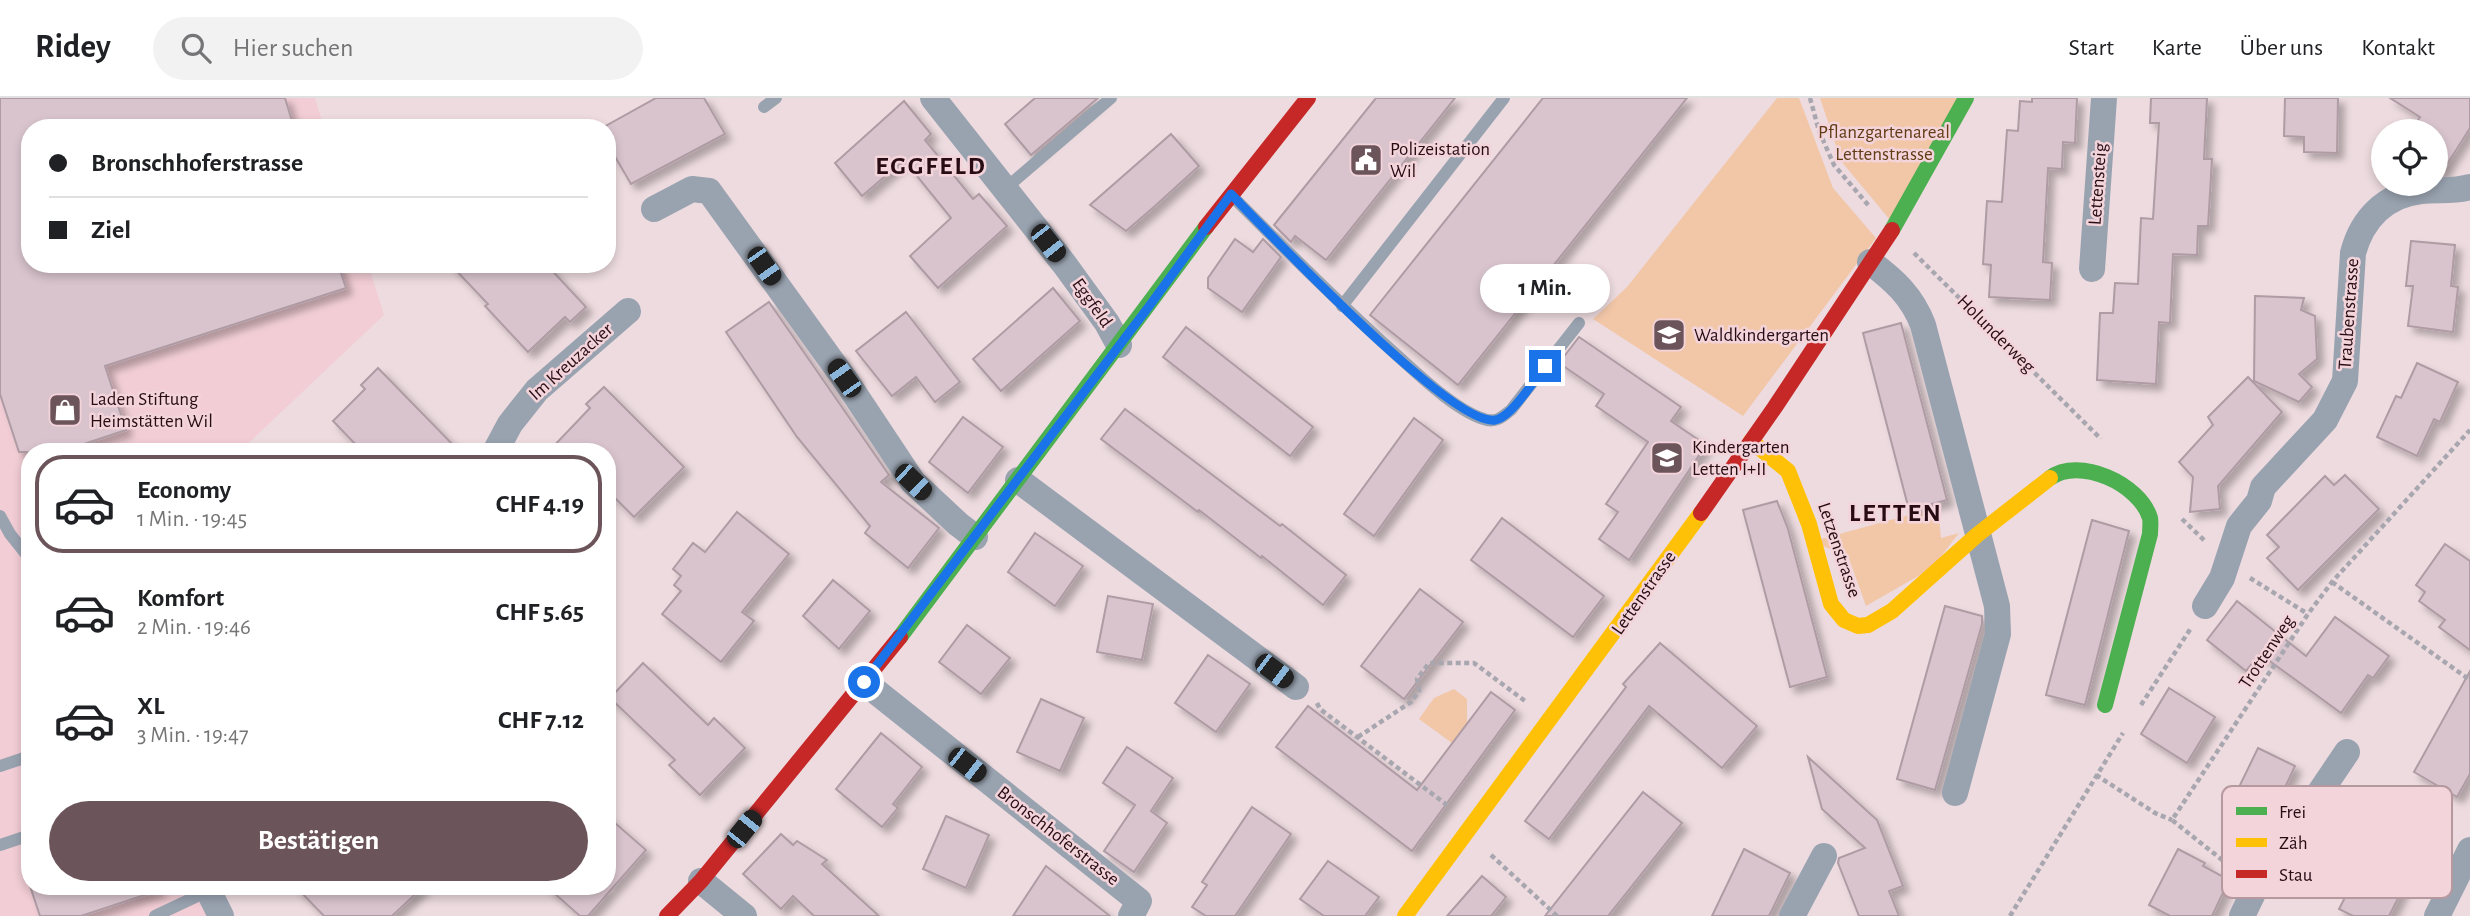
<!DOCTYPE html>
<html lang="de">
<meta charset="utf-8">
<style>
body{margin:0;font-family:"Alegreya Sans",sans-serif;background:#f2f2f2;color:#202124;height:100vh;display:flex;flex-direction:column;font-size:26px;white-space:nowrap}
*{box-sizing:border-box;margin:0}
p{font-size:23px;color:#757577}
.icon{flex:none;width:38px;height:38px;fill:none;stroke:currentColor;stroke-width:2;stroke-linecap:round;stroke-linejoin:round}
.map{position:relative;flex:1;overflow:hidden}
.drawer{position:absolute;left:21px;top:345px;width:595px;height:452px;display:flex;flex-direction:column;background:#fff;border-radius:28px;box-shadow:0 4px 10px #0003}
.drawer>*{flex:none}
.top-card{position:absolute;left:21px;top:21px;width:595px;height:154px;border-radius:28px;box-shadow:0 4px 10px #0003;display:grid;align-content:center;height:154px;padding:0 28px;background:#fff}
.tools{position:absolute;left:2371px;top:21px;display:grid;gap:14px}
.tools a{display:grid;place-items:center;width:77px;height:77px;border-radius:50%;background:#fff;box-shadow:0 4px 10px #0003;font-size:35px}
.end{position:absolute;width:32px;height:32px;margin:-16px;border:9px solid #1a73e8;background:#fff;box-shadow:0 0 0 4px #fff}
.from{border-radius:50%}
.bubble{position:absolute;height:49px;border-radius:24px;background:#fff;box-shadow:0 4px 10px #0003;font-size:23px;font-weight:700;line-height:49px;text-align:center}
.car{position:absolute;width:21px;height:42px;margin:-21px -10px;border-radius:9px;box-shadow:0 0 5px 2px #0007;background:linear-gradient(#222 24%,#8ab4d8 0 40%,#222 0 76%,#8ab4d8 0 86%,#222 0)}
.top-card b{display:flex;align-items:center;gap:24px;height:66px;font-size:26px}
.top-card b+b{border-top:2px solid #e0e0e0}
.top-card i{width:18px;height:18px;background:#202124}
ul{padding:12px 0 0;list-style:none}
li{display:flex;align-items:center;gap:21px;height:98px;margin:0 14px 10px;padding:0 14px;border:4px solid transparent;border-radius:28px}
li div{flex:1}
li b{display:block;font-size:26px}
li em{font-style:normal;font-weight:700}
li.current{border-color:#6c545b}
li>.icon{width:63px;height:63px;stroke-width:1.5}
.action{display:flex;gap:14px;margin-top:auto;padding:14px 28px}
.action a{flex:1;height:80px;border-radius:42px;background:#6c545b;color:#fff;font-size:28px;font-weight:700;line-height:80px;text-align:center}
header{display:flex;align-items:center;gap:42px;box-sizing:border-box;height:98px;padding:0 35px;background:#fff;border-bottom:2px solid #e0e0e0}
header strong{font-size:33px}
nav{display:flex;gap:38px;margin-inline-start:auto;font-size:24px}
.search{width:490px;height:63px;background:#f2f2f2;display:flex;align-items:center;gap:18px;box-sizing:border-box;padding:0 24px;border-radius:38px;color:#757577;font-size:26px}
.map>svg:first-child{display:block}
.built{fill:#f2cdd5}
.green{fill:#f2c7a8}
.building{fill:#d9c4cd;stroke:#ae9ba4;stroke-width:2;filter:url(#shadow)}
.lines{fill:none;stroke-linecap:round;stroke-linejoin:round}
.path{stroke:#a8a6af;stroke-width:4.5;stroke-dasharray:5 3.5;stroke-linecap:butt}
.lane{stroke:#99a3b0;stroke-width:12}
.street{stroke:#99a3b0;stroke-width:26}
.fast{stroke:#4caf50;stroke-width:16}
.slow{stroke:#ffc107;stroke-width:16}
.jam{stroke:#c62828;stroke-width:16}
.route{stroke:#1a73e8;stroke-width:9}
.labels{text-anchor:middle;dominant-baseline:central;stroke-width:5;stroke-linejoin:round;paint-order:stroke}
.park-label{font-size:19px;fill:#613c15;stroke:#f4d4db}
.poi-label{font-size:19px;fill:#270c14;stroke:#f4d4db;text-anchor:start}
.street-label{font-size:19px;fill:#270c14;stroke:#f4d4db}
.district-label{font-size:26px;font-weight:bold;letter-spacing:2px;fill:#270c14;stroke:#f4d4db}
.key{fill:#f4d4db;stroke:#b6989f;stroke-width:2}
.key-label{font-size:19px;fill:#270c14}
</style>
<header>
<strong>Ridey</strong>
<div class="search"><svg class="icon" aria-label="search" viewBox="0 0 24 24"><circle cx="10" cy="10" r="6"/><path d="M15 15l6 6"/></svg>Hier suchen</div>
<nav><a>Start</a><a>Karte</a><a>Über uns</a><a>Kontakt</a></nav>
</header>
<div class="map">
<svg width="2470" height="818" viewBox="0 0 2470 818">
<defs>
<filter id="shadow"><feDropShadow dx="6" dy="6" stdDeviation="3.5" flood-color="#0004"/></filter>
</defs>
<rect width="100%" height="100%" fill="#eddbdf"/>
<path class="built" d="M0,0H315L324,30H30V166H368L384,217L240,353L30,354V788H195L210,818H0Z"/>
<g class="green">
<path d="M1777,0H1799L1833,90L1876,140L1743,318L1593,221L1627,189Z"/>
<path d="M1820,0H1958L1890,122L1841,63Z"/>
<path d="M1938,409L1941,440L1959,435L1932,470L1866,508L1848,458L1823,448L1821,441Z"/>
<path d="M1454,591L1467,601V625L1452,645L1419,621L1434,600Z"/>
</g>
<g class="building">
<path d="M0,0H285L294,30H30V166H338L346,190L105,268L126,332L60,354H19L0,296Z"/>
<path d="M656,0H704L725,36L631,86L607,45V30H602Z"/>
<path d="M1035,0H1098L1031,57L1005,26Z"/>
<path d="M1376,0H1455L1326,162L1295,138L1291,144L1274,127Z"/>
<path d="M1543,0H1687L1458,287L1370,217Z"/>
<path d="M2032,0H2077L2075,45L2063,44L2062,71L2048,70L2043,164L2052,165L2050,202L1989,199L1991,167L1983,166L1987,103L2002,104L2007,32L2018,33L2020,3L2032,4Z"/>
<path d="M2151,0H2207L2204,61H2212L2208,128H2198L2197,157L2173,156L2170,225L2159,224L2156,286L2097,282L2100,215H2113L2115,185L2138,186L2141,120L2153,121L2159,25H2150Z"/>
<path d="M2285,0H2338L2337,55L2304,54V39L2284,38Z"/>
<path d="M2390,0H2470V30L2441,76H2436V33H2411L2420,19Z"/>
<path d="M904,3L931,36L925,42L973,101L979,96L1007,128L938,190L910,158L951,120L904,62L862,98L835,65Z"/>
<path d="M1171,36L1199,68L1155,108L1126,133L1090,107Z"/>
<path d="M1235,141L1253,154L1263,141L1281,159L1242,214L1208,190V180Z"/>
<path d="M2411,143L2455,147L2451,188L2458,189L2453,234L2408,228L2413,188H2406Z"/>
<path d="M450,166H546L586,209L570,224L565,219L528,254L485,208L488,206Z"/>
<path d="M1053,190L1080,223L1001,293L973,261Z"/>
<path d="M2255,198L2304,200L2301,212L2315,218L2317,261L2299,276L2312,289L2299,304L2254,283Z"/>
<path d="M769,204L889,377L881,384L939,430L908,470L865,435L870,428L797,339L726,234Z"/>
<path d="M906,214L960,284L935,304L916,279L892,298L856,253Z"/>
<path d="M1901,225L1947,402L1909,412L1863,235Z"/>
<path d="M1186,229L1313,329L1290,358L1163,259Z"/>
<path d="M1579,239L1681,309L1671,323L1706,347L1629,462L1599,441L1618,414L1606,406L1648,344L1596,308L1604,296L1559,265Z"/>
<path d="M2417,265L2458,284L2440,324L2434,321L2417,358L2377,339L2396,298L2401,300Z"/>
<path d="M378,270L460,354H363L333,323L365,291L361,287Z"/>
<path d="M2248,279L2282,314L2218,388L2220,411L2190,414L2193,379L2179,364L2213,327L2208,319Z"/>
<path d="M604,289L684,369L634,419L607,392V354H548L590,310L586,306Z"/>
<path d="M1125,311L1280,428L1282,426L1346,477L1323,507L1262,458L1261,460L1199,412L1198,414L1101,341Z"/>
<path d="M963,319L1003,349L968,395L929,364Z"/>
<path d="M1414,320L1443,342L1374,438L1344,416Z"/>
<path d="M2345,377L2379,411L2298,492L2267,460L2279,449L2267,437L2325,378L2334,387Z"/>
<path d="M1777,403L1788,431L1827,579L1790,589L1743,412Z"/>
<path d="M737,414L789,456L742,514L754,523L721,564L662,516L681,493L674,487L681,478L673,471L693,445L705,454Z"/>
<path d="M1502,420L1604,498L1573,539L1471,462Z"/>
<path d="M2092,422L2129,433L2085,607L2046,597Z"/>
<path d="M1035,435L1083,468L1055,508L1008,474Z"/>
<path d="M2445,446L2470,463V552L2439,529L2445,522L2419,503L2425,494L2416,487Z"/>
<path d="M833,482L870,513L839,551L803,518Z"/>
<path d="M1420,491L1463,524L1404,601L1361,568Z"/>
<path d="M1108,498L1153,506L1142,562L1097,554Z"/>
<path d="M2237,503L2306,558L2335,519L2389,558L2373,580L2368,577L2341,615L2260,556L2246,573L2207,542Z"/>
<path d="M1945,508L1982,518V526L1935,692L1897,681Z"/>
<path d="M967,527L1010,560L981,596L939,564Z"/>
<path d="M1660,545L1757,628L1722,670L1649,608L1549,741L1525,723L1626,589L1623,586Z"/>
<path d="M1208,557L1250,586L1216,634L1175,605Z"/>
<path d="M643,565L708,627L714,620L745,650L700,697L669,667L675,662L610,600Z"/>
<path d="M2470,573V676L2457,699L2414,674Z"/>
<path d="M2169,590L2215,619L2187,665L2141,636Z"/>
<path d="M1491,594L1515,612L1412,753L1276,649L1308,608L1417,692Z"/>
<path d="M1041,601L1084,620L1060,673L1017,654Z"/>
<path d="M881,635L922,669L893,706L898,710L882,729L836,691Z"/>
<path d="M1127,649L1173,680L1151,713L1167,725L1134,774L1104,753L1135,707L1103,685Z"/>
<path d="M2258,650L2295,668L2280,700L2293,706L2268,744L2223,722Z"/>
<path d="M1808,659L1877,722L1903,788L1889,793L1899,818H1859L1838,765L1839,760L1865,750L1822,711Z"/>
<path d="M1643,694L1682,725L1608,818H1545Z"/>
<path d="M1252,709L1291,736L1235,818H1206L1192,809L1207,787L1202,784Z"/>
<path d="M607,718L646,752L588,818H580L546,788H607Z"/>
<path d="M946,718L989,737L966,790L923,771Z"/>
<path d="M781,736L793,747L797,743L827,762L822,766L879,818H814L793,798L781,811L743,776Z"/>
<path d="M1744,751L1790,775L1769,818H1712Z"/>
<path d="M2178,751L2205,765L2203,768L2229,782L2212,818H2170L2149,807Z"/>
<path d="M2370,751L2412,773L2389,818H2353L2339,811Z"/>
<path d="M1328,763L1379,799L1365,818H1324L1300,801Z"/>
<path d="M1046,768L1110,818H1013Z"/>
<path d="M1482,778L1506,799L1491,818H1447Z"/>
<path d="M30,788H159L160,792L81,818H40Z"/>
<path d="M295,788H424L392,818H324Z"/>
</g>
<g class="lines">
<g class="path">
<path d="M1810,0L1819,33L1834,67L1869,108"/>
<path d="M1914,155L2101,341"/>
<path d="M2182,421L2206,444"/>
<path d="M2250,480L2308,516"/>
<path d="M2332,484L2470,582"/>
<path d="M1317,605L1320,611L1447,707"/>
<path d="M2141,607L2191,530"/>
<path d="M1358,639L1411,604L1419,593L1417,581L1429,565H1474L1525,603"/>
<path d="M2096,677L2155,715L2172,722"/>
<path d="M1491,757L1557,818"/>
<path d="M2236,773L2172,722L2308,516L2332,484L2470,332"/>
<path d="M2010,818L2123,635"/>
</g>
<g class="lane">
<path d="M764,9L776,0"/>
<path d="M1006,90L1111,0"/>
<path d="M1234,100C1289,155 1343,209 1400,260C1422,280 1459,315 1487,322C1498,324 1503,318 1511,312L1579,225"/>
<path d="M1342,208L1504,0"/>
<path d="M0,418L10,436L30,461"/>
<path d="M0,668L30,658"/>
<path d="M0,747L30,737"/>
<path d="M155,818L208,793"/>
</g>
<g class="street">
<path d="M933,0L1065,167L1107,225L1119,247"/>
<path d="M654,111L692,91L709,93L844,280L913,384L958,426L975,439"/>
<path d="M1870,164C1894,182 1912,198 1923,227L1997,508L1998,536L1955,695"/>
<path d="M2092,171L2104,0"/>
<path d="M495,354L510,326L537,292L628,213"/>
<path d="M1018,382L1296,589"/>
<path d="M2205,508L2222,480L2239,428L2259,403L2263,389L2325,322L2345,283L2353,155C2362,121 2385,97 2421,93C2438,91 2454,94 2470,89"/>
<path d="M864,584L1139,803L1131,818"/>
<path d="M701,783L744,818"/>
<path d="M206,788L221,818"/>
<path d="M1792,818L1824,758"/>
<path d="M2242,818L2256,789L2347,654"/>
<path d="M2437,818L2470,752"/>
</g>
<g class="fast">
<path d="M1892,132L1966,0"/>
<path d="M2050,380C2079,358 2140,386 2150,420C2151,424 2150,431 2150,436L2105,607"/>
<path d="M900,539L1206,129"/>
</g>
<g class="slow">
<path d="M1751,343L1788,373L1809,426L1831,506L1844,522L1858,528L1868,527L1892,513L1977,437L2050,380"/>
<path d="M1405,818L1701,415"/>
</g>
<g class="jam">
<path d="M1206,129L1308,0"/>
<path d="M1701,415L1775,309L1892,132"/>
<path d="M667,818L701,783L900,539"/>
</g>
</g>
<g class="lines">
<path class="route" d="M864,584L1150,207L1231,96C1267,133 1452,329 1495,322C1511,320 1535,281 1545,268"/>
</g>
<defs>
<symbol id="civic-square" viewBox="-11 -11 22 22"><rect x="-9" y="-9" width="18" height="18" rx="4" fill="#6c545b" stroke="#f4d4db"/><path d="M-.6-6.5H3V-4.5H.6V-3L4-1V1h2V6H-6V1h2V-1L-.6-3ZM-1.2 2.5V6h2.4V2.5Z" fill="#fff"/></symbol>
<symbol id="school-square" viewBox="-11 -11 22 22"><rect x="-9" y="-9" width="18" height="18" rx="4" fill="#6c545b" stroke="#f4d4db"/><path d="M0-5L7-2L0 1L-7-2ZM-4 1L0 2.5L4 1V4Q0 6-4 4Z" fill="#fff"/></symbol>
<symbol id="shop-square" viewBox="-11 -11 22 22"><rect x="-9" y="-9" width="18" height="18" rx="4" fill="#6c545b" stroke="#f4d4db"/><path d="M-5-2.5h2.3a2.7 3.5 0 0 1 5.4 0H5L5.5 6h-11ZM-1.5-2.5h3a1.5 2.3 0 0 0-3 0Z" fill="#fff"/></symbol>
</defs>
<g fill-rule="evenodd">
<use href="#civic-square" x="1347" y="43" width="38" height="38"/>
<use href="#school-square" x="1650" y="218" width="38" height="38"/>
<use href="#shop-square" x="46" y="293" width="38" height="38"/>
<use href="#school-square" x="1648" y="341" width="38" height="38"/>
</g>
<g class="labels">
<g class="park-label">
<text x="1884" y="34">Pflanzgartenareal<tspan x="1884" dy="22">Lettenstrasse</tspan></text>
</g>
<g class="poi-label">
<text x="1390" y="51">Polizeistation<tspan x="1390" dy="22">Wil</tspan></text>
<text x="1694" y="237">Waldkindergarten</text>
<text x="90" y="301">Laden Stiftung<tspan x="90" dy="22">Heimstätten Wil</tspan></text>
<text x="1692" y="349">Kindergarten<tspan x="1692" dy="22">Letten I+II</tspan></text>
</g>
<g class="street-label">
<text transform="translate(2098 86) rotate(-86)">Lettensteig</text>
<text transform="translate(1092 205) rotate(55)">Eggfeld</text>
<text transform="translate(2349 216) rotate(-86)">Traubenstrasse</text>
<text transform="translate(1996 236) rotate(45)">Holunderweg</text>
<text transform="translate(571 264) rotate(-42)">Im Kreuzacker</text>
<text transform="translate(1839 452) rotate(71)">Letzenstrasse</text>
<text transform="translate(1644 495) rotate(-55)">Lettenstrasse</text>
<text transform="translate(2267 554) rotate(-56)">Trottenweg</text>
<text transform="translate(1058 738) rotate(38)">Bronschhoferstrasse</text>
</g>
<g class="district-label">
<text x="931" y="68">EGGFELD</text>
<text x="1896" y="415">LETTEN</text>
</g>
</g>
<rect x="2222" y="688" width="230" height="112" rx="10" class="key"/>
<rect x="2236" y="709" width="31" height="8" fill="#4caf50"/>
<rect x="2236" y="740" width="31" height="9" fill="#ffc107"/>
<rect x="2236" y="772" width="31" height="8" fill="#c62828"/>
<g class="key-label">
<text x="2279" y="720">Frei</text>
<text x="2279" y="751">Zäh</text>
<text x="2279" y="783">Stau</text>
</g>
</svg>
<div class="tools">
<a><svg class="icon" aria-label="locate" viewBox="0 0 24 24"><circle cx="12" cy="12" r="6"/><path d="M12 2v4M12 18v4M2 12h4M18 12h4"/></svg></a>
</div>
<i class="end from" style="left:864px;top:584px"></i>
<i class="end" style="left:1545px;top:268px"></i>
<div class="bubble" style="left:1480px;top:166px;width:130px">1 Min.</div>
<i class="car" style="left:1048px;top:145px;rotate:142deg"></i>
<i class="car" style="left:764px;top:168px;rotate:145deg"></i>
<i class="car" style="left:844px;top:280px;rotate:325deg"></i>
<i class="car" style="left:913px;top:384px;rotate:134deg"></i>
<i class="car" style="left:1274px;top:573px;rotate:127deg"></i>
<i class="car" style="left:967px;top:667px;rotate:128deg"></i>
<i class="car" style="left:744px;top:731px;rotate:39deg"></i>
<div class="top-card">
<b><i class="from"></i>Bronschhoferstrasse</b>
<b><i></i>Ziel</b>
</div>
<section class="drawer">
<ul>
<li class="current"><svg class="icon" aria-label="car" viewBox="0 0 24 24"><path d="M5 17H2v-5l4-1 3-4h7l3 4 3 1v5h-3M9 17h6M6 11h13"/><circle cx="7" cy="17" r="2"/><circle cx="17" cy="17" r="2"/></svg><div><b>Economy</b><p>1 Min. · 19:45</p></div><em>CHF 4.19</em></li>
<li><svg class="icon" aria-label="car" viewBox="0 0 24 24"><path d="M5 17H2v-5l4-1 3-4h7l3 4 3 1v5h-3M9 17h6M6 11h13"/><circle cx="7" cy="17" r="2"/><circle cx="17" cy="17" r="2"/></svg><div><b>Komfort</b><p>2 Min. · 19:46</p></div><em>CHF 5.65</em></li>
<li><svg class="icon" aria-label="car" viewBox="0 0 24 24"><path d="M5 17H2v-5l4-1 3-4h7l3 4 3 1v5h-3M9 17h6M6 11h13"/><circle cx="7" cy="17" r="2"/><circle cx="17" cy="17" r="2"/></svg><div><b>XL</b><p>3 Min. · 19:47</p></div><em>CHF 7.12</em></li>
</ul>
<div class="action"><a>Bestätigen</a></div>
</section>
</div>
